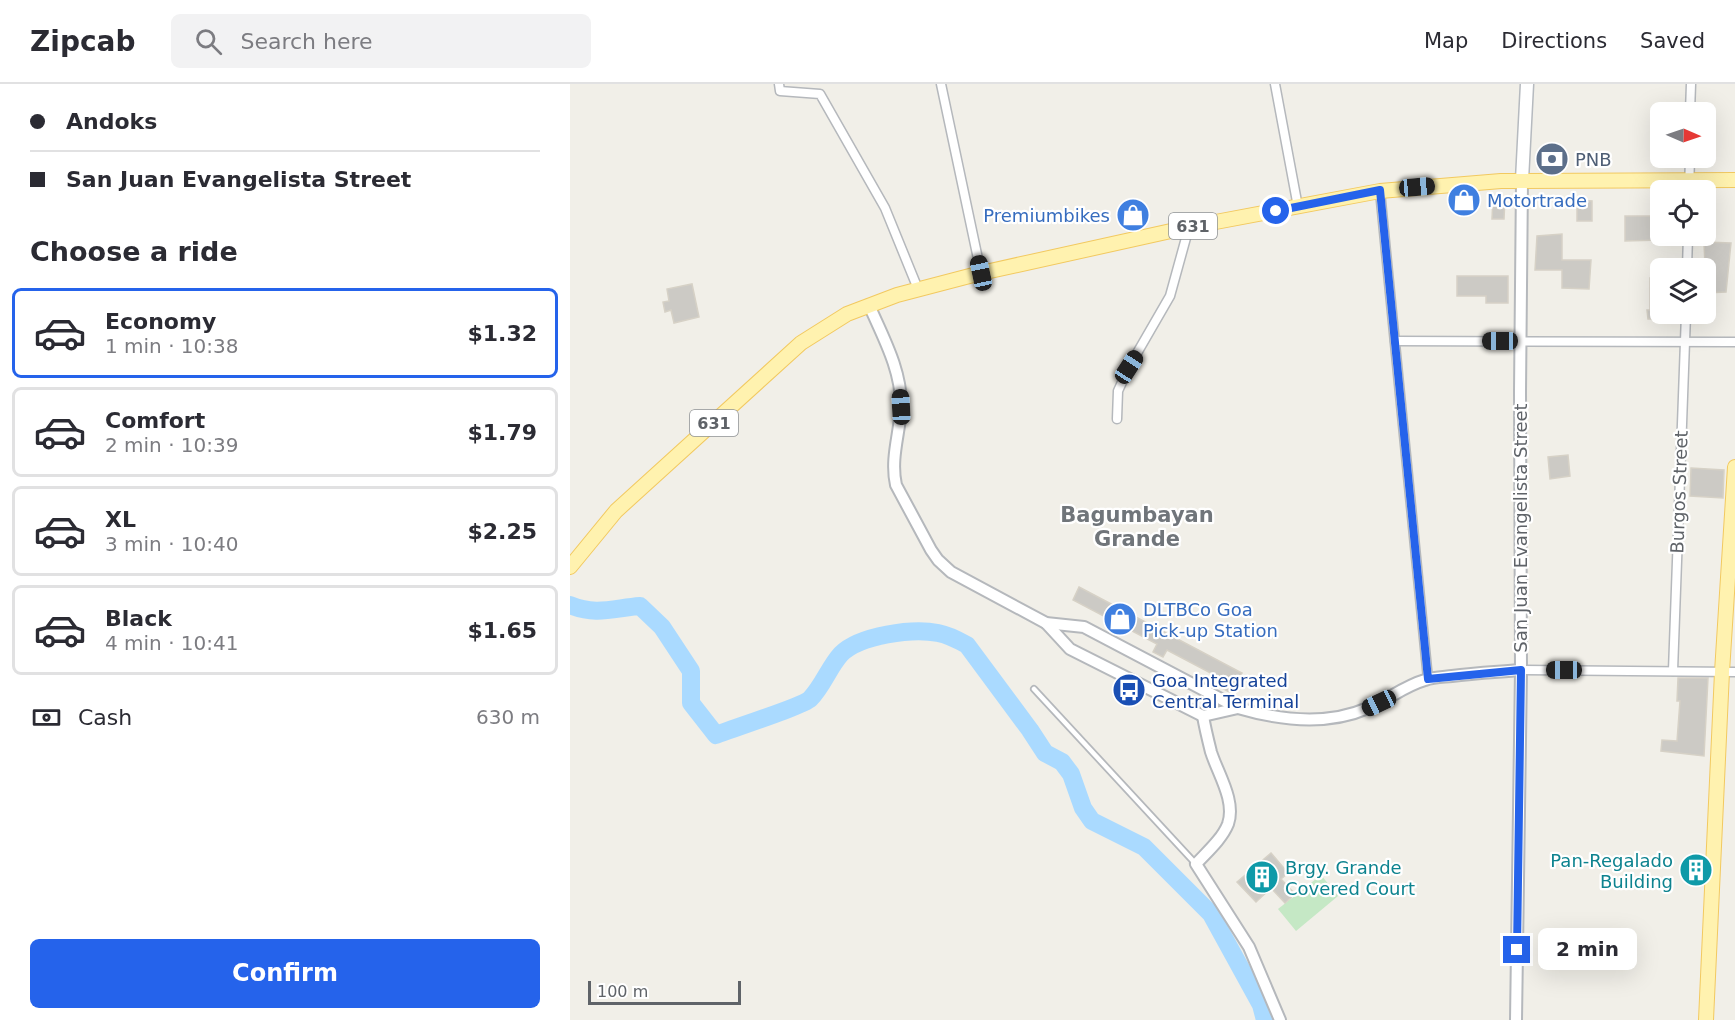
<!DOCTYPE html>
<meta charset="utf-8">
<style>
body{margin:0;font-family:"DejaVu Sans",sans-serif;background:#f2f2f3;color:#2b2b33;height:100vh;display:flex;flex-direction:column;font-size:22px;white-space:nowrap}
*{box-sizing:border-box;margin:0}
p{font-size:20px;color:#7c7c81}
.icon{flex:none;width:33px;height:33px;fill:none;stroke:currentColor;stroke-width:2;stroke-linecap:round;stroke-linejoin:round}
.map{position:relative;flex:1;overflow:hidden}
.side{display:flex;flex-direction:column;background:#fff;width:570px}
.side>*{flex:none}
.top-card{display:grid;align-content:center;height:132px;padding:0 30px;background:#fff}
.needle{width:39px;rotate:92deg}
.controls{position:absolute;left:1080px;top:18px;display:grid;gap:12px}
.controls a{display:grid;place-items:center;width:66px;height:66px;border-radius:9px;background:#fff;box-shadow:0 6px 24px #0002;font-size:30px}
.scale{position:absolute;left:18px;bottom:15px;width:153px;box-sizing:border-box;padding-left:6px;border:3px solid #5f6368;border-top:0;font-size:16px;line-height:21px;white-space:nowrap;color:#5f6368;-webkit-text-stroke:4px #fff;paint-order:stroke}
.end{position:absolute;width:27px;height:27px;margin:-14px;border:8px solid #2563eb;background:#fff;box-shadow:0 0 0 3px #fff}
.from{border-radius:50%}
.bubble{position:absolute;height:42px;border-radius:9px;background:#fff;box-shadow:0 6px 24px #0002;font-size:20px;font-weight:600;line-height:42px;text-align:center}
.car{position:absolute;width:18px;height:36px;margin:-18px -9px;border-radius:8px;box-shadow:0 0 4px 2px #0007;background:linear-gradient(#222 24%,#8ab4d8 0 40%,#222 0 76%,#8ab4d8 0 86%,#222 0)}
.top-card b{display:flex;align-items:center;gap:21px;height:57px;font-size:22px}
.top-card b+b{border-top:2px solid #e1e1e2}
.top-card i{width:15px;height:15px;background:#2b2b33}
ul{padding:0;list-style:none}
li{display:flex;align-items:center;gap:18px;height:90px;margin:0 12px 9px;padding:0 18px;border:3px solid #e1e1e2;border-radius:9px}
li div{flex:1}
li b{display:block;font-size:22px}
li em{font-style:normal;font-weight:600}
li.on{border-color:#2563eb}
li>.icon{width:54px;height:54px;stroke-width:1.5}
h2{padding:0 30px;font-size:27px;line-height:72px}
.pay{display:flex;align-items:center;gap:15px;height:66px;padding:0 30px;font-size:22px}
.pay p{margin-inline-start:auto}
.action{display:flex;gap:12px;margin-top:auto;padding:12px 30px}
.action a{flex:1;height:69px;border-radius:9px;background:#2563eb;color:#fff;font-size:24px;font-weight:600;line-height:69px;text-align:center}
header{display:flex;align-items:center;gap:36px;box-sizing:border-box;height:84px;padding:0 30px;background:#fff;border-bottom:2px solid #e1e1e2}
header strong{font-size:28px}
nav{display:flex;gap:33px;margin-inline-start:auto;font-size:21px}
.search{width:420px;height:54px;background:#f2f2f3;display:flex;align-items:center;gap:15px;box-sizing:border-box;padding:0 21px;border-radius:9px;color:#7c7c81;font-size:22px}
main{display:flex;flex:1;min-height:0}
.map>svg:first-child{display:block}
.green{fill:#c5e8c5}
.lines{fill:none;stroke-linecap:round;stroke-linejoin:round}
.river{stroke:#aadaff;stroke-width:18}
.building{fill:#cccac5;stroke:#d6d1c6;stroke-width:1.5}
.service-casing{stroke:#b5b8bc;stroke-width:8}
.minor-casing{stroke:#b5b8bc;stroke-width:11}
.tertiary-casing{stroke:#b5b8bc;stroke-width:14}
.secondary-casing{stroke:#b6babf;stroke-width:15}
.primary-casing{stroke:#f2c960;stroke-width:16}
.service{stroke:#fff;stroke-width:4.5}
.minor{stroke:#fff;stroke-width:8}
.tertiary{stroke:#fff;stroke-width:10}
.secondary{stroke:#fff;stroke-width:12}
.primary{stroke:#fff2af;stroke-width:14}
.route{stroke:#2563eb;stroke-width:8}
.labels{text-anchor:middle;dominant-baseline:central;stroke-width:4.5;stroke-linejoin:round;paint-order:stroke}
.shield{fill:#fff;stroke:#8f9295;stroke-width:1.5}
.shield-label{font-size:16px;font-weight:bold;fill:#5f6368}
.service-label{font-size:18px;fill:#4e5e75;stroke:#fff;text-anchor:start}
.shop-label{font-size:18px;fill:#366cbe;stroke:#fff;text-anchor:start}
.street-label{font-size:18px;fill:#5f6368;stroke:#fff}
.transit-label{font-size:18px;fill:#164399;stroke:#fff;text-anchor:start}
.culture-label{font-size:18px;fill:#0d838f;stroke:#fff;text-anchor:end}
.quarter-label{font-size:21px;font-weight:bold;fill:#70757a;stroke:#fff}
</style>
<header>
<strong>Zipcab</strong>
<div class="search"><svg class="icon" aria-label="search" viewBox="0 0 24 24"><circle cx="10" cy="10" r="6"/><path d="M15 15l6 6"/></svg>Search here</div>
<nav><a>Map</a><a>Directions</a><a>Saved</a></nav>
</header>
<main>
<section class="side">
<div class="top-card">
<b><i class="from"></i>Andoks</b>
<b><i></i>San Juan Evangelista Street</b>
</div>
<h2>Choose a ride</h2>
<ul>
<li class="on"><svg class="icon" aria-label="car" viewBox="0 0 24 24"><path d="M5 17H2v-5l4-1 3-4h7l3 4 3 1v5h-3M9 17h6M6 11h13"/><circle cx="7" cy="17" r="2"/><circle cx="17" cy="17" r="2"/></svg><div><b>Economy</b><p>1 min · 10:38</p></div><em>$1.32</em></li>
<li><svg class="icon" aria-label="car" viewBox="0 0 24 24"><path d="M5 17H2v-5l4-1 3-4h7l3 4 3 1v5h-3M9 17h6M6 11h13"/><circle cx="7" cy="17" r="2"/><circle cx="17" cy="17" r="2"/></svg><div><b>Comfort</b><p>2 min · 10:39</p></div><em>$1.79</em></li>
<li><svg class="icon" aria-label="car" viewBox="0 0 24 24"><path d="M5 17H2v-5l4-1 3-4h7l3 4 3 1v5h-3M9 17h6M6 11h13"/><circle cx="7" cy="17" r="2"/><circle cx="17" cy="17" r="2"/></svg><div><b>XL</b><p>3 min · 10:40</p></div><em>$2.25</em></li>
<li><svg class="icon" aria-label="car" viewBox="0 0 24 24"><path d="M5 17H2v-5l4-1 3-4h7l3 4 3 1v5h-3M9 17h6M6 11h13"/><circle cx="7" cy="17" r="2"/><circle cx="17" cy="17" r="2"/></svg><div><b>Black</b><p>4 min · 10:41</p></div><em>$1.65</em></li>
</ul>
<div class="pay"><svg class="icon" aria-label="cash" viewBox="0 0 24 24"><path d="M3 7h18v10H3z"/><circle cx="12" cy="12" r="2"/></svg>Cash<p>630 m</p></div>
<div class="action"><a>Confirm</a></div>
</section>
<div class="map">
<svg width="1165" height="936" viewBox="0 0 1165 936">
<rect width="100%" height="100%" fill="#f1efe8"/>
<path class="green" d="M751,791L768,812L726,847L708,825Z"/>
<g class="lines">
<path class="river" d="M0,521C26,532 44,524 70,522L92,543L121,587V619L146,651C161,645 233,622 240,615C253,602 259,583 271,570C290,551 343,544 368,549C379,551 388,556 397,561L460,646L475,669L492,678L501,690L513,724L522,737L574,763L641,830L691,921L695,936"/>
</g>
<g class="building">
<path d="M923,114H935L934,135H922Z"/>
<path d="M1007,116L1022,117V137H1007Z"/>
<path d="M1055,132H1090V156L1055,157Z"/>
<path d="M992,150V176H1021L1019,205L992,204V186H965L967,152Z"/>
<path d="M1134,158L1161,159L1156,208L1136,209Z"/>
<path d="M887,192H938V219H916V212H887Z"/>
<path d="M1090,193V235H1078L1077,226H1080V194Z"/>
<path d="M122,200L129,233L104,239L101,226L95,228L93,218L99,217L97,205Z"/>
<path d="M998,371L1000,392L980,395L978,373Z"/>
<path d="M1121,384L1154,386L1153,414L1120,412Z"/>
<path d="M509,503L672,589L661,609L650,603L654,596L597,566L593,573L583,568L587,560L503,516Z"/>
<path d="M1108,594H1138L1134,672L1091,667L1092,656L1107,657L1110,617H1107Z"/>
<path d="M701,769L718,789L711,795L725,810L715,819L701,804L686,818L667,798Z"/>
<path d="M1118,773L1134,774L1133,799H1117Z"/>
</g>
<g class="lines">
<defs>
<path id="service" d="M464,605L625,779"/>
<g id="minor">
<path d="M209,0L210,7L250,10L315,124L348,205"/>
<path d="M371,0L411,189"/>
<path d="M705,0L728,123"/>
<path d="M1120,28L1121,0"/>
<path d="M1119,106L1120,74"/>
<path d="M810,107L858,595"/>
<path d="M1117,184L1118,152"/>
<path d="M825,257L1165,258"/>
<path d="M547,335L548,307L559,283L600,212L619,143"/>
<path d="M951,586L1165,588"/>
<path d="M1103,587L1116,230"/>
</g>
<g id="tertiary">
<path d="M299,221C313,253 332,287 331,323C330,349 320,374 326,401L361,466L368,476L381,488L476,539L514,543L668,624C709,636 757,642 798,624C818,616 834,602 855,596C864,593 873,593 882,592C905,589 928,588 951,586"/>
<path d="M476,539L500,565L633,632L668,624"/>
<path d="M633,632C635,644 638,656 641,668C648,690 666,717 658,740C652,755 637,768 626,780L679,863L710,936"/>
<path d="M946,936L951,586L950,308L952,96"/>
</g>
<path id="secondary" d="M952,96L957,0"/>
<g id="primary">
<path d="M0,483L46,427L231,259L277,230L327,211L411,189L619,143L810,107L931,97L1165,96"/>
<path d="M1136,936L1152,588L1165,383"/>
</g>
</defs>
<use href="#service" class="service-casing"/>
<use href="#minor" class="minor-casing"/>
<use href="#tertiary" class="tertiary-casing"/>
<use href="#secondary" class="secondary-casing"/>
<use href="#primary" class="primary-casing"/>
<use href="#service" class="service"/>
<use href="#minor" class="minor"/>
<use href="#tertiary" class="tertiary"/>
<use href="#secondary" class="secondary"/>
<use href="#primary" class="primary"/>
</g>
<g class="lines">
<path class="route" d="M706,127L810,106L858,595L951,586L947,866"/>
</g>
<defs>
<symbol id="bank-disc" viewBox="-11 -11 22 22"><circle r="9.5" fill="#5c6f8a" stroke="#fff"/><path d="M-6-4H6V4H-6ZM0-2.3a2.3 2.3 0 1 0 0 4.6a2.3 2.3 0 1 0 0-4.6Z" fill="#fff"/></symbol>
<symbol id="shop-disc" viewBox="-11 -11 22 22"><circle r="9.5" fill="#3f7fe0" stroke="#fff"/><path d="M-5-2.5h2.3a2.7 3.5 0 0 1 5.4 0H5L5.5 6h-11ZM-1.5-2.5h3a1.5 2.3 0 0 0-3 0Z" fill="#fff"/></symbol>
<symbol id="bus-disc" viewBox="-11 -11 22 22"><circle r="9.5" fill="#1a4fb4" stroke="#fff"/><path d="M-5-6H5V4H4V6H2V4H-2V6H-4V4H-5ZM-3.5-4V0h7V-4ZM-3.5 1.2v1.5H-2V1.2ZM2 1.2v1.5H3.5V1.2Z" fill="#fff"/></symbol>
<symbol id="building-disc" viewBox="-11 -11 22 22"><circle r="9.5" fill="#0f9aa8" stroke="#fff"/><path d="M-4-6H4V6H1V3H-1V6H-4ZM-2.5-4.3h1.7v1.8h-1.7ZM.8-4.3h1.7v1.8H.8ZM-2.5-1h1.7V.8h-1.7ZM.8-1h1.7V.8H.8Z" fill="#fff"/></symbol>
</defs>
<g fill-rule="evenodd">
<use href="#bank-disc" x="963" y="56" width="38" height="38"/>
<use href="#shop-disc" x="875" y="97" width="38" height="38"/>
<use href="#shop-disc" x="544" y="112" width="38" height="38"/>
<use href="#shop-disc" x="531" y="516" width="38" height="38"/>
<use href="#bus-disc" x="540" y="587" width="38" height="38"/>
<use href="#building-disc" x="1107" y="767" width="38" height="38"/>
<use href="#building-disc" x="673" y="774" width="38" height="38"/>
</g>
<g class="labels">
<g class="shield">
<rect x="599" y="129" width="48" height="26" rx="4.5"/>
<rect x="120" y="326" width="48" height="26" rx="4.5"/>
</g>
<g class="shield-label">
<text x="623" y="142">631</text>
<text x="144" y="339">631</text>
</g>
<g class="service-label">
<text x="1005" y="75">PNB</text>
</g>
<g class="shop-label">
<text x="917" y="116">Motortrade</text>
<text x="540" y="131" text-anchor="end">Premiumbikes</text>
<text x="573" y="525">DLTBCo Goa<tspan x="573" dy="21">Pick-up Station</tspan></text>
</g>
<g class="street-label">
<text transform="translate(1109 408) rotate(-88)">Burgos Street</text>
<text transform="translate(950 444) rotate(-90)">San Juan Evangelista Street</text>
</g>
<g class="transit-label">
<text x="582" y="596">Goa Integrated<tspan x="582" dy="21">Central Terminal</tspan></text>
</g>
<g class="culture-label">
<text x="1103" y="776">Pan-Regalado<tspan x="1103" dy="21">Building</tspan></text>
<text x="715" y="783" text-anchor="start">Brgy. Grande<tspan x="715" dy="21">Covered Court</tspan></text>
</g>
<g class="quarter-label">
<text x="567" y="431">Bagumbayan<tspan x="567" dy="24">Grande</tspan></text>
</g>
</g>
</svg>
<div class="controls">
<a><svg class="needle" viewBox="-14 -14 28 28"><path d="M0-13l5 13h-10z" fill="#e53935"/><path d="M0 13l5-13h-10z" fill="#7c7c81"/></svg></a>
<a><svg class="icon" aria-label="locate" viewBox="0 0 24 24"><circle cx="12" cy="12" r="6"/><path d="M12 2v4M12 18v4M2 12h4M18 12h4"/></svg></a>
<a><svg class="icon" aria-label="layers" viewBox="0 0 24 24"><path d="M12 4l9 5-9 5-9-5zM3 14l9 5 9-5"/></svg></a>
</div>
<div class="scale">100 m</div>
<i class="end from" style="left:706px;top:127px"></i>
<i class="end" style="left:947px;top:866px"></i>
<div class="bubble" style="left:968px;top:844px;width:99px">2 min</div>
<i class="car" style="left:847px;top:103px;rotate:85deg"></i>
<i class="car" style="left:411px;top:189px;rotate:348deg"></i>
<i class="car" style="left:930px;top:257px;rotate:270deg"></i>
<i class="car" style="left:559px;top:283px;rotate:33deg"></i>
<i class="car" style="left:331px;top:323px;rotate:357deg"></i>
<i class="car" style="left:994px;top:586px;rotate:270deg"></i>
<i class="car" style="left:809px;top:619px;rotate:245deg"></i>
</div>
</main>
